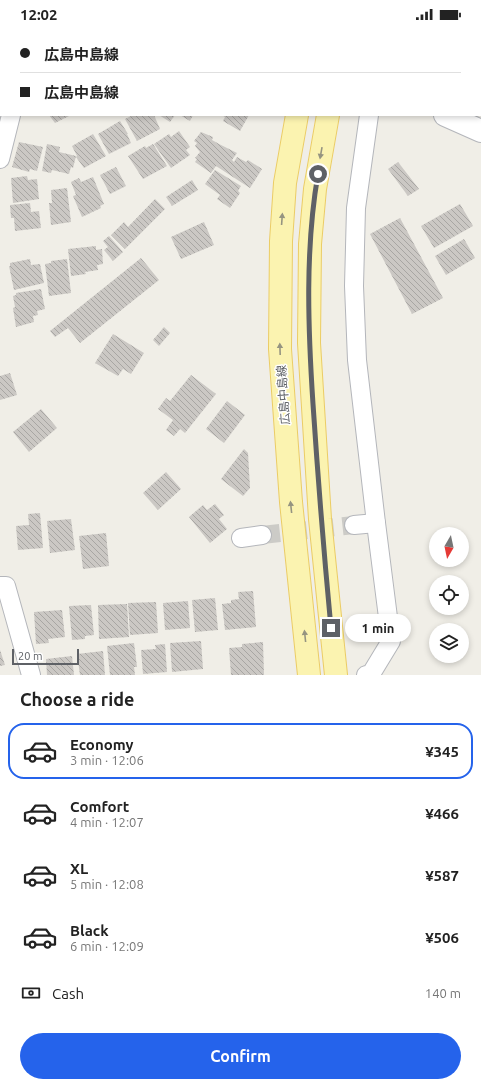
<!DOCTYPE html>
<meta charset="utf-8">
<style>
body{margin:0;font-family:Ubuntu,"Noto Sans JP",sans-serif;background:#f2f2f2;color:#222;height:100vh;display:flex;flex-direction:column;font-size:15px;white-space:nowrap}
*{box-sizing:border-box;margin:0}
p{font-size:13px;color:#767676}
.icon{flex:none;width:22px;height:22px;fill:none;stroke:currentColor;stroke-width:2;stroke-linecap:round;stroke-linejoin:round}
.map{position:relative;height:647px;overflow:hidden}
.side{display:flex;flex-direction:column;background:#fff;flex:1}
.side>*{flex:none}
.banner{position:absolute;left:0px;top:0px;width:481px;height:88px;box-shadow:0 2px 6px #0003;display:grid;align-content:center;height:88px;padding:0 20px;background:#fff}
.needle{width:26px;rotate:189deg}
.fabs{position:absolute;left:429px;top:499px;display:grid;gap:8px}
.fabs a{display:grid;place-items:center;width:40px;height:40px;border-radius:50%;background:#fff;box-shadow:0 2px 6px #0003;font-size:20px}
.scale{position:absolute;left:12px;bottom:10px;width:67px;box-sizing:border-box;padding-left:4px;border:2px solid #5e6166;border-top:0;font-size:11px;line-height:14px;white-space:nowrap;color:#5e6166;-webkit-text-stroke:3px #fff;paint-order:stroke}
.end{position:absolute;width:18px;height:18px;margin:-9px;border:5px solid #5e6166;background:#fff;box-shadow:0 0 0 2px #fff}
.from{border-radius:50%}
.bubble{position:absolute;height:28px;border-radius:14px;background:#fff;box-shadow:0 2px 6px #0003;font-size:13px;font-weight:600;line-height:28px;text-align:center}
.banner b{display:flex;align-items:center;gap:14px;height:38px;font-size:15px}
.banner b+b{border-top:1px solid #e0e0e0}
.banner i{width:10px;height:10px;background:#222}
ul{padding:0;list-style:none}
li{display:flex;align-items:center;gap:12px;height:56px;margin:0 8px 6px;padding:0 12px;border:2px solid transparent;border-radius:16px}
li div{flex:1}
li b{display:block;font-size:15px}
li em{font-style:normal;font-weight:600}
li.current{border-color:#2563eb}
li>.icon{width:36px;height:36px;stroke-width:1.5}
h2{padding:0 20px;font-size:18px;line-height:48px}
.pay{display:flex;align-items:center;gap:10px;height:44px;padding:0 20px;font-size:15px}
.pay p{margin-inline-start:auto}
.action{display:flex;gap:8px;margin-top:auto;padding:8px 20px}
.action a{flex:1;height:46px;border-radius:24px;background:#2563eb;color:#fff;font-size:16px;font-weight:600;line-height:46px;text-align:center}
.status{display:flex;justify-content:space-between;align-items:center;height:28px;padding:0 20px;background:#fff;direction:ltr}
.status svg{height:11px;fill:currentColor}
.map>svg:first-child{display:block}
.building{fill:url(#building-back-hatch)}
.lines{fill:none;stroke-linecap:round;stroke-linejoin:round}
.minor-tunnel{stroke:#cccbc7;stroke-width:18;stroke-dasharray:18 9;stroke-linecap:butt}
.minor-casing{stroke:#b4b6bb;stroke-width:20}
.tertiary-casing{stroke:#b4b6bb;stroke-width:24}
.primary-casing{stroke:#ebcc65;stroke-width:24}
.motorway-casing{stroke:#ebb10b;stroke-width:24}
.minor{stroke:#fff;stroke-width:18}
.tertiary{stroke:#fff;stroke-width:22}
.primary{stroke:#fbf3b0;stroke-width:22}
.motorway{stroke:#f8e496;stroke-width:22}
.oneway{fill:#959480}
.route{stroke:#5e6166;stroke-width:5}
.labels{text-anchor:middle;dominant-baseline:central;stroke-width:3;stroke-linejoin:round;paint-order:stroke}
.street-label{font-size:12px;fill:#5e6166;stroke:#fff}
</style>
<div class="status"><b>12:02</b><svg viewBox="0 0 49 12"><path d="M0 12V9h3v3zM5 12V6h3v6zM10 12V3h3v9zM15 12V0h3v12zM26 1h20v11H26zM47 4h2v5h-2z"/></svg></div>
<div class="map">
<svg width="481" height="647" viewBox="0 0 481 647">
<defs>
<pattern id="building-back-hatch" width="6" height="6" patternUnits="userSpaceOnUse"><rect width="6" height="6" fill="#cbc8c4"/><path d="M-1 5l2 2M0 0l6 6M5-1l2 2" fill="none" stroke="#a8a6a3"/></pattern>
</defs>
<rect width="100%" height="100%" fill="#f0eee7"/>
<g class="building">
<path d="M49,87H71L55,95Z"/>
<path d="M133,87H154L160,101L137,113L125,91Z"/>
<path d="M159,87H175L170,94Z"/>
<path d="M180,87H193L190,93Z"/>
<path d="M222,87H249L240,103L223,93L225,89Z"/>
<path d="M120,93L128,106H127L131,115L109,126L98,106Z"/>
<path d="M179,103L190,119L186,122L190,127L171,140L154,116L169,106L171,109Z"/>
<path d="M201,104L213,109L212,112L219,116L237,125L232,132L234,134L237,129L246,134L248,132L262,141L250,160L216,138L211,145L195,134L197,131L195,130L200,124L195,118L197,115L194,113Z"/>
<path d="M93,106L106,128L84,140L76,129L77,128L72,118Z"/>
<path d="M19,114L43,119L37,143L30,141L29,144L12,139Z"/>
<path d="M47,116L60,119L59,124L76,128L73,140L71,139L69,146L52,142L51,145L42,143Z"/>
<path d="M153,116L167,138L143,151L128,128L145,118L146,120Z"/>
<path d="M398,134L419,161L408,168L388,141Z"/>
<path d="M116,139L126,158L110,166L100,147Z"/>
<path d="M215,142L241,158L238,163L240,165L230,180L217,171L220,167L205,156Z"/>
<path d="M27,148L28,152L37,151L39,171L13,175L11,150Z"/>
<path d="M93,149L104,176L100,178L101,180L82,189L73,168L76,167L71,154L79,150L81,154Z"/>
<path d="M192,152L198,162L172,178L166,169Z"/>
<path d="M67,160L71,194L51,197L49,175H52L51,162Z"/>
<path d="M155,171L165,181L125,221L111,207L124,194L128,199Z"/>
<path d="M30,175L31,184L39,183L41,200L15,203L14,190H11L10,177Z"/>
<path d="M460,176L473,198L434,220L421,198Z"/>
<path d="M400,190L443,270L412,286L370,206Z"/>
<path d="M204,194L214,217L181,231L171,209Z"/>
<path d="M109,208L123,224L113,233L104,222L108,219L103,213Z"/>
<path d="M464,211L475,230L446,247L435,228Z"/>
<path d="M96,218V222L102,221L103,236L97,237L98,242L85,244L86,246L71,248L68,221Z"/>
<path d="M141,230L159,252L80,315L68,300L55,309L50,303Z"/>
<path d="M30,231L31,237L40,236L44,255L14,262L9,238H10V235Z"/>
<path d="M67,231L71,265L49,268L45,236L51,235V233Z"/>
<path d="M41,261L45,281L37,283L38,287L33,288L34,294L16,299L13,280L15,279L13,268L16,267V265Z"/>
<path d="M164,299L170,305L159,318L153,312Z"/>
<path d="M113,306L144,325L131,346L123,341L118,348L95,335Z"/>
<path d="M10,345L17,367L0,372V348Z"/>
<path d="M191,347L216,366L185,405L180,401L174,408L166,402L173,392L158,381L166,370L170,373Z"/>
<path d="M227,373L245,387L224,415L206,401Z"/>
<path d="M41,381L57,400L29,424L13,404Z"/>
<path d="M244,421L248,425L250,460L243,468L221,451Z"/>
<path d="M166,444L181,461L158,482L143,465Z"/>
<path d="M215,476L224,487L219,491L227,501L210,515L189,489L203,477L207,482Z"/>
<path d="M40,485L43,520L18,522L16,498L29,497L28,486Z"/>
<path d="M71,491L75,522L50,525L47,493Z"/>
<path d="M106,505L109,538L83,541L79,508Z"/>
<path d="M253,563L256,599L225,602L222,576L231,575V572L239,571L238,564Z"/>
<path d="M215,570L218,602L195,604L192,572Z"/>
<path d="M188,573L190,600L165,602L163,575Z"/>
<path d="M156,574L158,605L130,607L128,575Z"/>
<path d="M127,576L129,609L99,611L98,577Z"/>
<path d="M91,577L94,607L85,608V611L72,612L69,578Z"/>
<path d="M62,582L65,609L48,611L49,615L36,616L34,584Z"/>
<path d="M201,613L203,641L172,644L170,615Z"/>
<path d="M263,614L264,647H231L229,620L242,619V616Z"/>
<path d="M134,615L137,639H134L135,647H110L107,618Z"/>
<path d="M165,616L167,644L143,646L141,622L156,621L155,617Z"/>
<path d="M0,622L5,637L0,638Z"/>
<path d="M103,623L105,647H80L77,626Z"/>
<path d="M72,628L74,647H47L46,631Z"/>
</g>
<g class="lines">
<path class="minor-tunnel" d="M262,507L354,497"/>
<defs>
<g id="minor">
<path d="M62,1L64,0"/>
<path d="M377,1V0"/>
<path d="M0,31H1"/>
<path d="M0,131L11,87"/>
<path d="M354,497L376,495"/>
<path d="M241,510L262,507"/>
<path d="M0,558H6L31,647"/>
<path d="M366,647L371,646L391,613L376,495L357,332L354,258L356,180L369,87"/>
</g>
<path id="tertiary" d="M445,87L481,103"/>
<g id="primary">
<path d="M311,1V0"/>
<path d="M297,87L285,155L281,213L280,321L291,474L309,647"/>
<path d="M328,87L315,161L310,216L309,315L320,491L336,647"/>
</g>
<path id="motorway" d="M346,1V0"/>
</defs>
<use href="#minor" class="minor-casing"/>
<use href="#tertiary" class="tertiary-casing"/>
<use href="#primary" class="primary-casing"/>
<use href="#motorway" class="motorway-casing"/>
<use href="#minor" class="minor"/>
<use href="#tertiary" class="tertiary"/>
<use href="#primary" class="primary"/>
<use href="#motorway" class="motorway"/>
</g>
<defs><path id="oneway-solid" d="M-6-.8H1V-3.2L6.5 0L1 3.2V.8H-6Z"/></defs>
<g class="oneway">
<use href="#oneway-solid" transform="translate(321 125) rotate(100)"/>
<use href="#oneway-solid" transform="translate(282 191) rotate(-86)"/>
<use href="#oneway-solid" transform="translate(280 321) rotate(-92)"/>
<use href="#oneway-solid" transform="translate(291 479) rotate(-96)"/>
<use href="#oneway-solid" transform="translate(305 608) rotate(-96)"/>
</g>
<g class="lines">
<path class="route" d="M318,146C305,221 308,300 313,376C318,451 324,526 331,600"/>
</g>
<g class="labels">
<g class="street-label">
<text transform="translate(283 367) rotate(-94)">広島中島線</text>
</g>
</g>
</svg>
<div class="fabs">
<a><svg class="needle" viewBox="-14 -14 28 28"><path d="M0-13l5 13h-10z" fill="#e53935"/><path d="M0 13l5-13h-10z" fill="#767676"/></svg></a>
<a><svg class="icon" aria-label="locate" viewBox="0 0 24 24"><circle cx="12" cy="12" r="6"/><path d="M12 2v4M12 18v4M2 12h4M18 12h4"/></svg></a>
<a><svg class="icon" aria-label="layers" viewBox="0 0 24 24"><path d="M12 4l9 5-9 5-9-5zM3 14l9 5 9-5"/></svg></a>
</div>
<div class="scale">20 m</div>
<i class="end from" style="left:318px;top:146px"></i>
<i class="end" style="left:331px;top:600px"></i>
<div class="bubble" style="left:345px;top:586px;width:66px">1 min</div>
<div class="banner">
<b><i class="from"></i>広島中島線</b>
<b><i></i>広島中島線</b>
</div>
</div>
<section class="side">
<h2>Choose a ride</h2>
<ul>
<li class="current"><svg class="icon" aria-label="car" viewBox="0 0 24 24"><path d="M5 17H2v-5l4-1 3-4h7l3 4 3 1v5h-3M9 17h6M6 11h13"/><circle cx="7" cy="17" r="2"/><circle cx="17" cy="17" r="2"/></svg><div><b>Economy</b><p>3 min · 12:06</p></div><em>¥345</em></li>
<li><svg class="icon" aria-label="car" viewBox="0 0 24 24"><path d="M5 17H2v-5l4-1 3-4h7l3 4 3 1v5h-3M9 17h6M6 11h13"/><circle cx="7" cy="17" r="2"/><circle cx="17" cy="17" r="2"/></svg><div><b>Comfort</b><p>4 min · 12:07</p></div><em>¥466</em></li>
<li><svg class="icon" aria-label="car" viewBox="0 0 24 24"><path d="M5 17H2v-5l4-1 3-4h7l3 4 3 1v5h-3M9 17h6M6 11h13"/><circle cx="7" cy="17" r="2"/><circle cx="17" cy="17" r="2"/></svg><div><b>XL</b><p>5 min · 12:08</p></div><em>¥587</em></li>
<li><svg class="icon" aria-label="car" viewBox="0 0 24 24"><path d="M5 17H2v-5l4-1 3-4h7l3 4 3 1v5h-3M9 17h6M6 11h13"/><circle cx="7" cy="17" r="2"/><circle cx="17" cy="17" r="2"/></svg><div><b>Black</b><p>6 min · 12:09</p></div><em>¥506</em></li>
</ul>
<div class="pay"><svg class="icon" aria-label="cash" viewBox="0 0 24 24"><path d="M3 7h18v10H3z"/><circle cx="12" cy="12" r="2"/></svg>Cash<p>140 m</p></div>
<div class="action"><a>Confirm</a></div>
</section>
